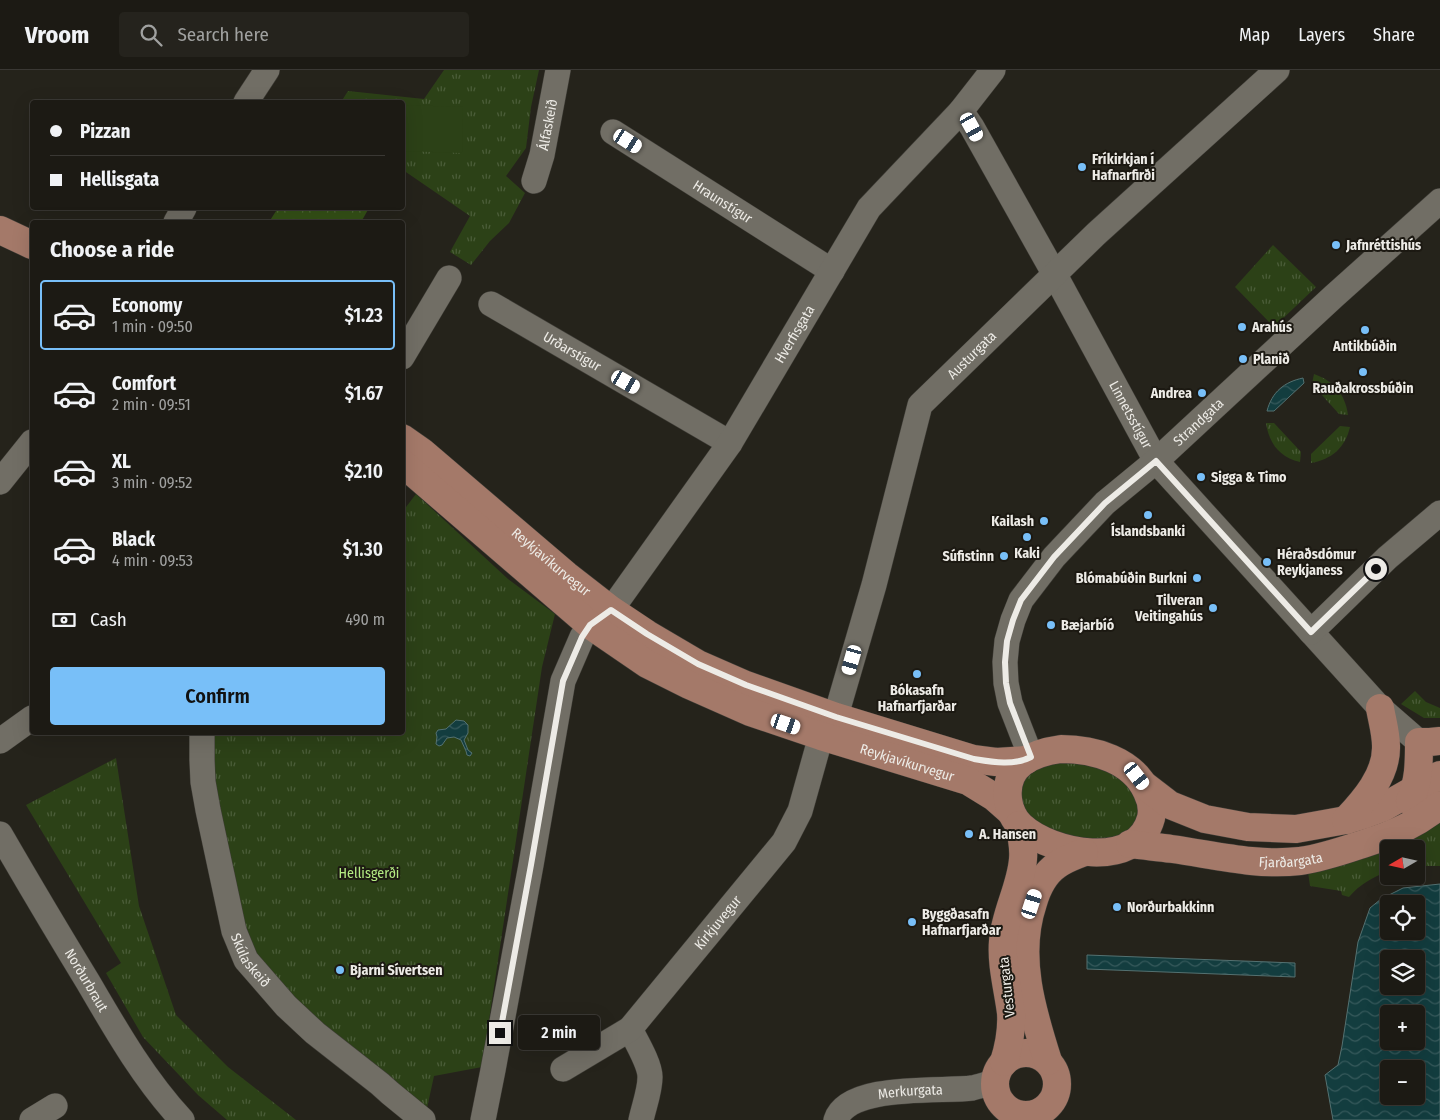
<!DOCTYPE html>
<meta charset="utf-8">
<style>
body{margin:0;font-family:"Fira Sans Condensed",sans-serif;background:#25231d;color:#f1f3f6;height:100vh;display:flex;flex-direction:column;font-size:19px;white-space:nowrap}
*{box-sizing:border-box;margin:0}
p{font-size:16px;color:#a0a1a0}
.icon{flex:none;width:28px;height:28px;fill:none;stroke:currentColor;stroke-width:2;stroke-linecap:round;stroke-linejoin:round}
.map{position:relative;flex:1;overflow:hidden}
.details{position:absolute;left:30px;top:150px;width:375px;height:515px;display:flex;flex-direction:column;background:#1c1a14;border-radius:5px;box-shadow:0 5px 20px #0002,0 0 0 1px #3a3834}
.details>*{flex:none}
.hud{position:absolute;left:30px;top:30px;width:375px;height:110px;border-radius:5px;box-shadow:0 5px 20px #0002,0 0 0 1px #3a3834;display:grid;align-content:center;height:110px;padding:0 20px;background:#1c1a14}
.needle{width:32px;rotate:261deg}
.tools{position:absolute;left:1380px;top:770px;display:grid;gap:10px}
.tools a{display:grid;place-items:center;width:45px;height:45px;border-radius:5px;background:#1c1a14;box-shadow:0 5px 20px #0002,0 0 0 1px #3a3834;font-size:25px}
.end{position:absolute;width:22px;height:22px;margin:-11px;border:6px solid #edebe6;background:#111;box-shadow:0 0 0 2px #111}
.from{border-radius:50%}
.bubble{position:absolute;height:35px;border-radius:5px;background:#1c1a14;box-shadow:0 5px 20px #0002,0 0 0 1px #3a3834;font-size:16px;font-weight:600;line-height:35px;text-align:center}
.car{position:absolute;width:15px;height:30px;margin:-15px -8px;border-radius:6px;box-shadow:0 0 4px 1px #0007;background:linear-gradient(#fff 24%,#345 0 40%,#fff 0 76%,#345 0 86%,#fff 0)}
.hud b{display:flex;align-items:center;gap:18px;height:48px;font-size:19px}
.hud b+b{border-top:1px solid #3a3834}
.hud i{width:12px;height:12px;background:#f1f3f6}
ul{padding:0;list-style:none}
li{display:flex;align-items:center;gap:15px;height:70px;margin:0 10px 8px;padding:0 10px;border:2px solid transparent;border-radius:5px}
li div{flex:1}
li b{display:block;font-size:19px}
li em{font-style:normal;font-weight:600}
li.active{border-color:#78bff8}
li>.icon{width:45px;height:45px;stroke-width:1.5}
h2{padding:0 20px;font-size:22px;line-height:60px}
.pay{display:flex;align-items:center;gap:12px;height:55px;padding:0 20px;font-size:19px}
.pay p{margin-inline-start:auto}
.cta{display:flex;gap:10px;margin-top:auto;padding:10px 20px}
.cta a{flex:1;height:58px;border-radius:5px;background:#78bff8;color:#111;font-size:20px;font-weight:600;line-height:58px;text-align:center}
header{display:flex;align-items:center;gap:30px;box-sizing:border-box;height:70px;padding:0 25px;background:#1c1a14;border-bottom:1px solid #3a3834}
header strong{font-size:24px}
nav{display:flex;gap:28px;margin-inline-start:auto;font-size:18px}
.search{width:350px;height:45px;background:#25231d;display:flex;align-items:center;gap:12px;box-sizing:border-box;padding:0 18px;border-radius:5px;color:#a0a1a0;font-size:19px}
.map>svg:first-child{display:block}
.grass{fill:url(#grass-tufts)}
.forest{fill:url(#forest-crowns)}
.pitch{fill:#2c4117}
.water{fill:url(#water-waves);stroke:#547171;fill-rule:evenodd}
.lines{fill:none;stroke-linecap:round;stroke-linejoin:round}
.minor-casing{stroke:#3f3d37;stroke-width:26}
.major-casing{stroke:#3f3d37;stroke-width:29}
.minor{stroke:#716e65;stroke-width:25}
.major{stroke:#a47969;stroke-width:28}
.route{stroke:#edebe6;stroke-width:6}
.poi-dot{fill:#78bff8;stroke:#1c1912;stroke-width:2}
.labels{text-anchor:middle;dominant-baseline:central;stroke-width:4;stroke-linejoin:round;paint-order:stroke}
.street-label{font-size:14px;fill:#edebe6;stroke:#1c1912}
.poi-label{font-size:14px;font-weight:bold;fill:#edebe6;stroke:#1c1912;text-anchor:start}
.park-label{font-size:14px;fill:#b4eb83;stroke:#1c1912}
</style>
<header>
<strong>Vroom</strong>
<div class="search"><svg class="icon" aria-label="search" viewBox="0 0 24 24"><circle cx="10" cy="10" r="6"/><path d="M15 15l6 6"/></svg>Search here</div>
<nav><a>Map</a><a>Layers</a><a>Share</a></nav>
</header>
<div class="map">
<svg width="1440" height="1050" viewBox="0 0 1440 1050">
<defs>
<pattern id="grass-tufts" width="24" height="20" patternUnits="userSpaceOnUse" patternTransform="scale(1.25)"><rect width="24" height="20" fill="#2c4117"/><path d="M3 7l-1-3M5 7V3M7 7l1-3M15 17l-1-3M17 17v-4M19 17l1-3" fill="none" stroke="#4b5d39"/></pattern>
<pattern id="forest-crowns" width="20" height="18" patternUnits="userSpaceOnUse" patternTransform="scale(1.25)"><rect width="20" height="18" fill="#355217"/><path d="M2 6a3 3 0 1 1 6 0M12 15a3 3 0 1 1 6 0" fill="none" stroke="#536b39"/></pattern>
<pattern id="water-waves" width="16" height="10" patternUnits="userSpaceOnUse" patternTransform="scale(1.25)"><rect width="16" height="10" fill="#133d3f"/><path d="M0 5q4-4 8 0t8 0" fill="none" stroke="#36595b"/></pattern>
</defs>
<rect width="100%" height="100%" fill="#25231b"/>
<g class="grass">
<path d="M444,0H539L531,37L526,78L506,106L525,123L509,153L490,171L471,195L450,182L470,146L403,100L402,32H341L348,21L424,29Z"/>
<path d="M1273,175L1316,217L1274,257L1235,217Z"/>
<path d="M1314,304C1334,311 1345,324 1348,345L1339,344L1312,314Z"/>
<path d="M1266,353H1274L1301,382L1300,392C1279,387 1269,373 1266,353Z"/>
<path d="M1340,356L1350,357C1345,378 1332,389 1311,393V384Z"/>
<path d="M416,424L508,509L555,544L542,597L482,997L434,1006L427,1038L312,955L246,881L233,834L208,663L402,662L403,441Z"/>
<path d="M1415,621L1426,632L1440,638V648H1424L1401,634Z"/>
<path d="M1060,685L1126,706L1144,737L1128,768L1061,769L1021,741L1019,707Z"/>
<path d="M116,688L139,836L176,945L228,997L296,1050H227L198,1025L143,967L106,903L121,893L26,735Z"/>
<path d="M1440,752V796H1416V779H1389L1396,776Z"/>
<path d="M1389,779V801C1373,807 1360,814 1349,827L1342,825L1341,821L1310,816L1308,802Z"/>
</g>
<path class="forest" d="M278,138H369L361,152H269Z"/>
<path class="pitch" d="M403,35L463,37L462,83L403,81Z"/>
<g class="water">
<path d="M1303,308L1304,313L1274,341H1267C1272,322 1284,312 1303,308Z"/>
<path d="M456,650L464,651L468,655V663L464,670L468,680L472,683L470,686L467,685L466,681L461,670L454,667L447,668L442,675L439,676L436,674L437,667L436,663L438,660L446,659Z"/>
<path d="M1440,814V1050H1333L1325,1005L1338,995L1342,976L1358,872L1370,838L1381,829L1403,818ZM1389,834H1416V861H1389ZM1389,889H1416V916H1389ZM1389,944H1416V971H1389ZM1389,999H1416V1026H1389Z"/>
<path d="M1087,885L1295,893V907L1087,899Z"/>
</g>
<g class="lines">
<defs>
<g id="minor">
<path d="M246,32L267,0"/>
<path id="s1" d="M961,41L972,57L1055,205L1156,391L1380,638L1419,672"/>
<path id="s2" d="M613,62L832,201"/>
<path id="s3" d="M534,111L542,85L558,0"/>
<path d="M176,152L184,138"/>
<path id="s4" d="M491,234L730,373"/>
<path d="M402,287L449,208"/>
<path d="M0,412L32,372"/>
<path d="M1311,562L1387,488L1440,443"/>
<path id="s5" d="M202,662V690L203,712L208,740L234,861L246,890L286,936L315,963L380,1014L390,1023L423,1050"/>
<path id="s6" d="M830,666L874,515L920,335L1096,164L1277,0"/>
<path d="M0,671L32,648"/>
<path id="s7" d="M1031,687L1010,633L1006,613L1005,592L1007,571L1013,550L1021,530L1054,487L1105,433L1156,391L1333,227L1440,131"/>
<path id="s8" d="M0,764C29,814 58,863 88,912C116,960 144,1009 182,1050"/>
<path d="M630,959C636,971 650,994 650,1007C650,1021 644,1036 641,1050"/>
<path id="s9" d="M563,999L630,959L784,772L800,741L821,666"/>
<path d="M32,1050L55,1036"/>
<path id="s10" d="M483,1050L493,1000L531,795L563,611L582,567L590,555L611,540L730,373L869,138L961,41L993,0"/>
<path id="s11" d="M836,1050C848,1013 941,1022 972,1018C980,1016 987,1014 995,1012"/>
</g>
<g id="major">
<path d="M0,160L32,175"/>
<path id="s12" d="M402,368L422,382L566,505L611,540L647,564L698,594L746,615L836,647L973,689L996,692L1026,690"/>
<path id="s13" d="M402,393L590,555L647,594L689,615L750,642L821,666L968,711L994,727L1011,742"/>
<path d="M1061,679C1094,679 1133,690 1147,722C1151,730 1153,739 1151,748C1137,801 1051,784 1021,756C1014,750 1009,739 1008,729C1004,695 1032,683 1061,679Z"/>
<path d="M1144,715L1170,735L1205,749L1248,757L1296,759L1346,750L1366,744L1382,738L1440,705"/>
<path d="M1410,731C1419,712 1419,693 1419,672H1430L1440,671"/>
<path d="M1346,750C1364,731 1387,705 1386,676C1386,663 1382,650 1380,638"/>
<path id="s14" d="M1130,774C1144,776 1158,777 1172,779C1215,785 1256,796 1300,791C1323,788 1345,780 1366,773C1394,764 1417,754 1440,735"/>
<circle cx="1026" cy="1014" r="31"/>
<path d="M1048,991C1032,941 1015,886 1033,833C1037,819 1044,804 1057,795C1065,789 1075,786 1084,782"/>
<path d="M1004,992C1009,976 1012,959 1011,943C1008,919 1001,895 1003,871C1005,843 1021,817 1023,789C1024,778 1022,767 1019,755"/>
</g>
</defs>
<use href="#minor" class="minor-casing"/>
<use href="#major" class="major-casing"/>
<use href="#minor" class="minor"/>
<use href="#major" class="major"/>
</g>
<g class="lines">
<path class="route" d="M500,963L531,795L563,611L582,567L590,555L611,540L647,564L698,594L746,615L836,647L974,689C992,692 1014,696 1031,687L1010,633L1006,613L1005,592L1007,571L1013,550L1021,530L1054,487L1105,433L1156,391L1311,562L1376,499"/>
</g>
<g class="poi-dot">
<circle cx="1082" cy="97" r="5"/>
<circle cx="1336" cy="175" r="5"/>
<circle cx="1242" cy="257" r="5"/>
<circle cx="1365" cy="260" r="5"/>
<circle cx="1243" cy="289" r="5"/>
<circle cx="1363" cy="302" r="5"/>
<circle cx="1202" cy="323" r="5"/>
<circle cx="1201" cy="407" r="5"/>
<circle cx="1148" cy="445" r="5"/>
<circle cx="1044" cy="451" r="5"/>
<circle cx="1027" cy="467" r="5"/>
<circle cx="1004" cy="486" r="5"/>
<circle cx="1267" cy="492" r="5"/>
<circle cx="1197" cy="508" r="5"/>
<circle cx="1213" cy="538" r="5"/>
<circle cx="1051" cy="555" r="5"/>
<circle cx="917" cy="604" r="5"/>
<circle cx="969" cy="764" r="5"/>
<circle cx="1117" cy="837" r="5"/>
<circle cx="912" cy="852" r="5"/>
<circle cx="340" cy="900" r="5"/>
</g>
<g class="labels">
<g class="street-label">
<text stroke="none"><textPath href="#s3" startOffset="58">Álfaskeið</textPath></text>
<text stroke="none"><textPath href="#s2" startOffset="130">Hraunstígur</textPath></text>
<text stroke="none"><textPath href="#s10" startOffset="866">Hverfisgata</textPath></text>
<text stroke="none"><textPath href="#s4" startOffset="94">Urðarstígur</textPath></text>
<text stroke="none"><textPath href="#s6" startOffset="415">Austurgata</textPath></text>
<text stroke="none"><textPath href="#s1" startOffset="348">Linnetsstígur</textPath></text>
<text stroke="none"><textPath href="#s7" startOffset="416">Strandgata</textPath></text>
<text stroke="none"><textPath href="#s12" startOffset="194">Reykjavíkurvegur</textPath></text>
<text stroke="none"><textPath href="#s13" startOffset="596">Reykjavíkurvegur</textPath></text>
<text stroke="none"><textPath href="#s14" startOffset="162">Fjarðargata</textPath></text>
<text stroke="none"><textPath href="#s9" startOffset="216">Kirkjuvegur</textPath></text>
<text stroke="none"><textPath href="#s5" startOffset="236">Skúlaskeið</textPath></text>
<text stroke="none"><textPath href="#s8" startOffset="170">Norðurbraut</textPath></text>
<text transform="translate(1007 917) rotate(-96)">Vesturgata</text>
<text stroke="none"><textPath href="#s11" startOffset="84">Merkurgata</textPath></text>
</g>
<g class="poi-label">
<text x="1092" y="89">Fríkirkjan í<tspan x="1092" dy="16">Hafnarfirði</tspan></text>
<text x="1346" y="175">Jafnréttishús</text>
<text x="1252" y="257">Arahús</text>
<text x="1365" y="276" text-anchor="middle">Antikbúðin</text>
<text x="1253" y="289">Planið</text>
<text x="1363" y="318" text-anchor="middle">Rauðakrossbúðin</text>
<text x="1192" y="323" text-anchor="end">Andrea</text>
<text x="1211" y="407">Sigga &amp; Timo</text>
<text x="1034" y="451" text-anchor="end">Kailash</text>
<text x="1148" y="461" text-anchor="middle">Íslandsbanki</text>
<text x="1027" y="483" text-anchor="middle">Kaki</text>
<text x="1277" y="484">Héraðsdómur<tspan x="1277" dy="16">Reykjaness</tspan></text>
<text x="994" y="486" text-anchor="end">Súfistinn</text>
<text x="1187" y="508" text-anchor="end">Blómabúðin Burkni</text>
<text x="1203" y="530" text-anchor="end">Tilveran<tspan x="1203" dy="16">Veitingahús</tspan></text>
<text x="1061" y="555">Bæjarbíó</text>
<text x="917" y="620" text-anchor="middle">Bókasafn<tspan x="917" dy="16">Hafnarfjarðar</tspan></text>
<text x="979" y="764">A. Hansen</text>
<text x="1127" y="837">Norðurbakkinn</text>
<text x="922" y="844">Byggðasafn<tspan x="922" dy="16">Hafnarfjarðar</tspan></text>
<text x="350" y="900">Bjarni Sívertsen</text>
</g>
<g class="park-label">
<text x="369" y="803">Hellisgerði</text>
</g>
</g>
</svg>
<div class="tools">
<a><svg class="needle" viewBox="-14 -14 28 28"><path d="M0-13l5 13h-10z" fill="#e53935"/><path d="M0 13l5-13h-10z" fill="#a0a1a0"/></svg></a>
<a><svg class="icon" aria-label="locate" viewBox="0 0 24 24"><circle cx="12" cy="12" r="6"/><path d="M12 2v4M12 18v4M2 12h4M18 12h4"/></svg></a>
<a><svg class="icon" aria-label="layers" viewBox="0 0 24 24"><path d="M12 4l9 5-9 5-9-5zM3 14l9 5 9-5"/></svg></a>
<a>+</a>
<a>−</a>
</div>
<i class="end from" style="left:1376px;top:499px"></i>
<i class="end" style="left:500px;top:963px"></i>
<div class="bubble" style="left:518px;top:945px;width:82px">2 min</div>
<i class="car" style="left:972px;top:57px;rotate:151deg"></i>
<i class="car" style="left:628px;top:71px;rotate:122deg"></i>
<i class="car" style="left:626px;top:312px;rotate:120deg"></i>
<i class="car" style="left:852px;top:590px;rotate:196deg"></i>
<i class="car" style="left:786px;top:654px;rotate:109deg"></i>
<i class="car" style="left:1137px;top:706px;rotate:142deg"></i>
<i class="car" style="left:1032px;top:834px;rotate:18deg"></i>
<div class="hud">
<b><i class="from"></i>Pizzan</b>
<b><i></i>Hellisgata</b>
</div>
<section class="details">
<h2>Choose a ride</h2>
<ul>
<li class="active"><svg class="icon" aria-label="car" viewBox="0 0 24 24"><path d="M5 17H2v-5l4-1 3-4h7l3 4 3 1v5h-3M9 17h6M6 11h13"/><circle cx="7" cy="17" r="2"/><circle cx="17" cy="17" r="2"/></svg><div><b>Economy</b><p>1 min · 09:50</p></div><em>$1.23</em></li>
<li><svg class="icon" aria-label="car" viewBox="0 0 24 24"><path d="M5 17H2v-5l4-1 3-4h7l3 4 3 1v5h-3M9 17h6M6 11h13"/><circle cx="7" cy="17" r="2"/><circle cx="17" cy="17" r="2"/></svg><div><b>Comfort</b><p>2 min · 09:51</p></div><em>$1.67</em></li>
<li><svg class="icon" aria-label="car" viewBox="0 0 24 24"><path d="M5 17H2v-5l4-1 3-4h7l3 4 3 1v5h-3M9 17h6M6 11h13"/><circle cx="7" cy="17" r="2"/><circle cx="17" cy="17" r="2"/></svg><div><b>XL</b><p>3 min · 09:52</p></div><em>$2.10</em></li>
<li><svg class="icon" aria-label="car" viewBox="0 0 24 24"><path d="M5 17H2v-5l4-1 3-4h7l3 4 3 1v5h-3M9 17h6M6 11h13"/><circle cx="7" cy="17" r="2"/><circle cx="17" cy="17" r="2"/></svg><div><b>Black</b><p>4 min · 09:53</p></div><em>$1.30</em></li>
</ul>
<div class="pay"><svg class="icon" aria-label="cash" viewBox="0 0 24 24"><path d="M3 7h18v10H3z"/><circle cx="12" cy="12" r="2"/></svg>Cash<p>490 m</p></div>
<div class="cta"><a>Confirm</a></div>
</section>
</div>
